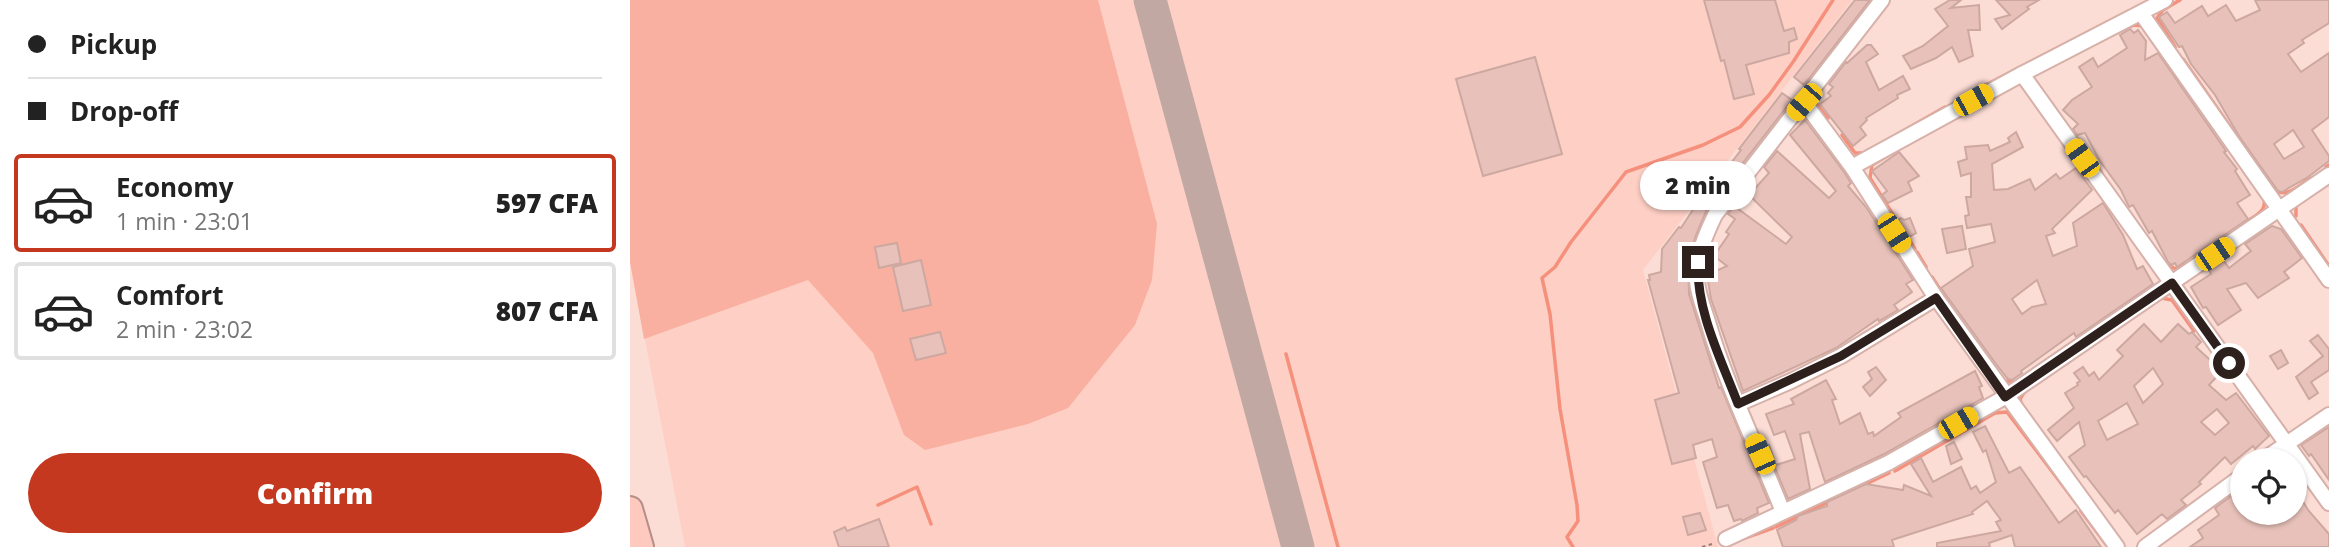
<!DOCTYPE html>
<meta charset="utf-8">
<style>
body{margin:0;font-family:"Open Sans",sans-serif;background:#f2f2f2;color:#222;height:100vh;display:flex;flex-direction:column;font-size:26px;white-space:nowrap}
*{box-sizing:border-box;margin:0}
p{font-size:23px;color:#767676}
.icon{flex:none;width:38px;height:38px;fill:none;stroke:currentColor;stroke-width:2;stroke-linecap:round;stroke-linejoin:round}
.map{position:relative;flex:1;overflow:hidden}
.side{display:flex;flex-direction:column;background:#fff;width:630px}
.side>*{flex:none}
.guide{display:grid;align-content:center;height:154px;padding:0 28px;background:#fff}
.fabs{position:absolute;left:1600px;top:448px;display:grid;gap:14px}
.fabs a{display:grid;place-items:center;width:77px;height:77px;border-radius:50%;background:#fff;box-shadow:0 2px 5px #0004;font-size:35px}
.end{position:absolute;width:32px;height:32px;margin:-16px;border:9px solid #2e201d;background:#fff;box-shadow:0 0 0 4px #fff}
.from{border-radius:50%}
.bubble{position:absolute;height:49px;border-radius:24px;background:#fff;box-shadow:0 2px 5px #0004;font-size:23px;font-weight:800;line-height:49px;text-align:center}
.car{position:absolute;width:21px;height:42px;margin:-21px -10px;border-radius:9px;box-shadow:0 0 5px 2px #0007;background:linear-gradient(#f5c518 24%,#345 0 40%,#f5c518 0 76%,#345 0 86%,#f5c518 0)}
.guide b{display:flex;align-items:center;gap:24px;height:66px;font-size:26px}
.guide b+b{border-top:2px solid #e0e0e0}
.guide i{width:18px;height:18px;background:#222}
ul{padding:0;list-style:none}
li{display:flex;align-items:center;gap:21px;height:98px;margin:0 14px 10px;padding:0 14px;border:4px solid #e0e0e0;border-radius:7px}
li div{flex:1}
li b{display:block;font-size:26px}
li em{font-style:normal;font-weight:800}
li.on{border-color:#c3381f}
li>.icon{width:63px;height:63px;stroke-width:1.5}
.action{display:flex;gap:14px;margin-top:auto;padding:14px 28px}
.action a{flex:1;height:80px;border-radius:42px;background:#c3381f;color:#fff;font-size:28px;font-weight:800;line-height:80px;text-align:center}
main{display:flex;flex:1;min-height:0}
.map>svg:first-child{display:block}
.built{fill:#fecfc4}
.green{fill:#f9b0a0}
.lines{fill:none;stroke-linecap:round;stroke-linejoin:round}
.stream{stroke:#f5907c;stroke-width:3.5}
.taxiway{stroke:#c2a8a2;stroke-width:33}
.building{fill:#e8c2ba;stroke:#cda8a0;stroke-width:2;fill-rule:evenodd}
.street-casing{stroke:#d7b1a9;stroke-width:18}
.highway-casing{stroke:#b58e86;stroke-width:28}
.path{stroke:#927c77;stroke-width:2;stroke-dasharray:3.5 3.5;stroke-linecap:butt}
.street{stroke:#fff;stroke-width:14}
.highway{stroke:#fec9be;stroke-width:24}
.route{stroke:#2e201d;stroke-width:9}
</style>
<main>
<section class="side">
<div class="guide">
<b><i class="from"></i>Pickup</b>
<b><i></i>Drop-off</b>
</div>
<ul>
<li class="on"><svg class="icon" aria-label="car" viewBox="0 0 24 24"><path d="M5 17H2v-5l4-1 3-4h7l3 4 3 1v5h-3M9 17h6M6 11h13"/><circle cx="7" cy="17" r="2"/><circle cx="17" cy="17" r="2"/></svg><div><b>Economy</b><p>1 min · 23:01</p></div><em>597 CFA</em></li>
<li><svg class="icon" aria-label="car" viewBox="0 0 24 24"><path d="M5 17H2v-5l4-1 3-4h7l3 4 3 1v5h-3M9 17h6M6 11h13"/><circle cx="7" cy="17" r="2"/><circle cx="17" cy="17" r="2"/></svg><div><b>Comfort</b><p>2 min · 23:02</p></div><em>807 CFA</em></li>
</ul>
<div class="action"><a>Confirm</a></div>
</section>
<div class="map">
<svg width="1699" height="547" viewBox="0 0 1699 547">
<rect width="100%" height="100%" fill="#fcddd6"/>
<path class="built" d="M0,0H1222L1013,270L1088,547H55L0,262Z"/>
<path class="green" d="M0,0H468L527,224L522,280L505,325L438,408L398,424L295,450L274,435L243,353L178,280L14,339L0,262Z"/>
<g class="lines">
<g class="stream">
<path d="M1482,35L1504,25L1513,26"/>
<path d="M1545,47L1527,18L1533,10L1550,0"/>
<path d="M1553,59L1629,168"/>
<path d="M1346,90L1499,11"/>
<path d="M1182,99L1198,118"/>
<path d="M1212,135L1225,153H1236"/>
<path d="M1266,135L1315,107"/>
<path d="M1269,149L1242,165L1240,178L1277,237"/>
<path d="M1696,167L1699,165"/>
<path d="M1643,189C1657,199 1668,186 1680,178"/>
<path d="M1666,216V204"/>
<path d="M1616,222C1625,216 1637,211 1634,199"/>
<path d="M1671,225L1699,266"/>
<path d="M1278,238L1285,249"/>
<path d="M1287,252L1296,267"/>
<path d="M1536,264L1546,269L1555,264"/>
<path d="M1302,277L1322,308"/>
<path d="M1531,298L1542,300L1564,331"/>
<path d="M656,354L708,547"/>
<path d="M1374,381L1385,382L1446,340"/>
<path d="M1392,406L1390,399L1395,391"/>
<path d="M1265,471L1365,413L1377,412L1446,503"/>
<path d="M248,505L287,487L301,524"/>
<path d="M1451,511L1478,547"/>
<path d="M1146,527L1259,473"/>
<path d="M1112,539L1143,528"/>
<path d="M943,547L937,537L948,521L947,505L930,409L920,314L912,278L925,267L941,242L996,172L1073,145L1110,127L1139,95L1163,62L1203,0"/>
</g>
<path class="taxiway" d="M520,0L668,547"/>
</g>
<g class="building">
<path d="M1074,0H1145L1154,31L1164,28L1167,39L1159,42V53L1116,65L1124,94L1104,99L1094,60L1091,61Z"/>
<path d="M1225,0H1240L1174,85L1164,77Z"/>
<path d="M1320,0H1331L1321,8L1349,5L1350,30H1338L1343,56L1329,62L1322,47L1306,58L1281,69L1273,56L1293,46L1318,26L1305,9Z"/>
<path d="M1366,0H1409L1397,7L1399,9L1372,29L1365,19L1380,15Z"/>
<path d="M1625,0H1699V23L1672,40L1674,43L1658,54L1671,72L1699,53V117L1682,130L1699,156V161L1678,177L1652,192L1648,191L1609,136L1585,95L1561,64L1552,46L1549,47L1529,17L1537,12L1545,23L1572,6L1578,16L1596,5L1606,21L1630,10ZM1663,130L1674,147L1654,159L1644,144Z"/>
<path d="M1500,29L1504,33L1508,30L1516,41L1515,60L1528,53L1596,151L1594,152L1607,169L1605,171L1620,195L1607,203L1618,219L1547,267L1545,263L1541,265L1538,262L1522,231L1519,233L1503,205L1499,207L1491,190L1470,161L1455,133L1447,135L1443,129L1448,124L1433,110L1442,100L1462,87L1449,67L1463,58L1468,67L1497,48L1490,35Z"/>
<path d="M1237,45H1241L1248,54L1236,62L1249,90L1273,76L1280,89L1267,95L1268,98L1236,118L1237,120L1230,127L1236,135L1223,146L1190,104L1201,96L1198,93L1203,87L1199,84L1216,62L1217,63Z"/>
<path d="M905,57L932,154L853,176L826,79Z"/>
<path d="M1152,93L1162,100L1077,209L1066,235L1058,262L1059,294L1089,388L1091,387L1139,503L1127,508L1128,513L1112,521L1111,519L1104,521L1098,505L1087,508L1073,462L1087,457L1082,439L1063,445L1066,458L1042,464L1025,400L1049,393L1018,280H1020L1019,275L1031,272L1032,249L1049,227L1051,228L1066,205L1068,206L1094,172L1111,150L1109,149Z"/>
<path d="M1175,120L1214,172L1221,183L1218,186L1236,207L1283,280L1276,284L1282,292L1264,305L1268,310L1249,321L1248,319L1206,348L1113,391L1081,299L1077,275L1097,266L1084,256L1099,234L1096,232L1105,219L1098,214L1104,206L1156,244L1162,237L1119,195L1139,173L1134,167L1147,151L1199,198L1206,191L1160,135Z"/>
<path d="M1386,132L1393,147L1362,164L1364,190L1378,189L1400,179L1405,190L1426,174L1430,179L1446,168L1462,190L1422,229L1425,233L1416,236L1423,256L1447,246L1443,223L1473,203L1493,235L1507,269L1513,266L1523,284L1446,337L1444,333L1391,371L1392,373L1382,380L1378,379L1366,364L1311,288L1343,266L1339,249L1365,242L1361,224L1337,228L1335,216L1339,215L1336,197H1341V173L1331,176L1328,162L1337,159L1335,147L1358,145L1360,151L1380,142L1378,138ZM1407,280L1416,304L1402,307L1392,314L1382,299Z"/>
<path d="M1269,152L1289,176L1278,182L1282,191L1258,203L1252,195L1257,191L1242,171Z"/>
<path d="M1271,218L1274,220L1280,218L1286,233L1279,237L1268,220Z"/>
<path d="M1332,226L1336,249L1317,253L1312,229Z"/>
<path d="M1642,226L1651,229L1672,258L1654,272L1659,278L1628,298L1616,283L1597,289L1611,310L1588,325L1576,307L1573,308L1561,287L1581,274L1579,270L1594,261L1599,268L1621,251L1615,244Z"/>
<path d="M267,243L271,263L249,268L245,247Z"/>
<path d="M291,260L301,305L273,311L263,267Z"/>
<path d="M1514,324L1531,342L1548,324L1559,334L1562,332L1571,342L1566,347L1592,371L1579,385L1596,400L1606,393L1639,436L1625,449L1623,446L1601,464L1595,457L1569,482L1571,484L1551,500L1556,505L1537,519L1532,514L1507,534L1488,510L1485,513L1456,476L1454,477L1439,457L1455,445L1449,422L1427,441L1418,430L1444,408L1435,393L1448,385L1447,383L1450,381L1444,373L1453,367L1459,376L1464,372L1469,380L1493,356L1487,350ZM1523,368L1533,384L1513,403L1504,386ZM1497,403L1508,424L1477,440L1468,421ZM1587,409L1599,423L1585,435L1571,422Z"/>
<path d="M310,332L316,353L286,360L280,339Z"/>
<path d="M1688,335L1699,349V370L1681,382L1688,393L1679,399L1666,377L1693,356L1680,341Z"/>
<path d="M1651,350L1658,363L1648,369L1640,356Z"/>
<path d="M1246,367L1256,380L1240,396L1233,387L1242,379L1238,372Z"/>
<path d="M1345,371L1352,386L1349,387L1353,398L1254,454L1195,482L1179,432L1170,434L1180,489L1158,499L1136,446L1139,445L1146,465L1165,459L1155,431L1144,435L1136,414L1164,404L1161,399L1196,380L1206,399L1202,400L1210,424L1230,413L1238,434L1243,432L1244,436L1271,417L1268,413Z"/>
<path d="M1355,426L1379,473L1390,467L1429,523L1446,510L1471,547H1385L1382,535L1359,543L1360,547H1307V543L1371,531L1366,522L1371,520L1357,501L1342,512L1343,514L1262,540L1264,547H1153L1147,530L1166,520L1168,516L1197,506V502L1236,484L1273,490L1274,485L1301,496L1281,464L1291,458L1303,482L1331,467L1341,489L1346,486L1350,493L1366,482L1356,450L1353,452L1343,432Z"/>
<path d="M1699,427V480L1681,454L1679,456L1671,445Z"/>
<path d="M1324,442L1332,459L1321,464L1316,446Z"/>
<path d="M1664,486L1678,510L1699,534V547H1560L1573,538L1568,530L1589,515L1585,508L1612,488V513H1664Z"/>
<path d="M1070,513L1076,530L1058,535L1053,517Z"/>
<path d="M249,519L259,547H209L204,532L215,527L217,531Z"/>
</g>
<g class="lines">
<defs>
<g id="street">
<path d="M1511,13L1699,280"/>
<path d="M1392,74L1699,503"/>
<path d="M1174,102L1222,167L1306,298L1487,547"/>
<path d="M1222,167L1392,74L1535,0"/>
<path d="M1108,404L1161,381L1211,356L1306,298"/>
<path d="M1633,460L1699,415"/>
<path d="M1153,512C1128,449 1097,387 1078,322C1074,309 1068,295 1067,281C1066,256 1075,236 1085,215L1252,0"/>
<path d="M1096,539L1258,463L1375,397L1699,175"/>
<path d="M1515,547L1612,476"/>
</g>
<path id="highway" d="M0,509L11,547"/>
</defs>
<use href="#street" class="street-casing"/>
<use href="#highway" class="highway-casing"/>
<path class="path" d="M1072,547L1082,544"/>
<use href="#street" class="street"/>
<use href="#highway" class="highway"/>
</g>
<g class="lines">
<path class="route" d="M1068,262C1066,311 1091,359 1108,404L1211,356L1306,298L1375,397L1542,283L1599,363"/>
</g>
</svg>
<div class="fabs">
<a><svg class="icon" aria-label="locate" viewBox="0 0 24 24"><circle cx="12" cy="12" r="6"/><path d="M12 2v4M12 18v4M2 12h4M18 12h4"/></svg></a>
</div>
<i class="end from" style="left:1599px;top:363px"></i>
<i class="end" style="left:1068px;top:262px"></i>
<div class="bubble" style="left:1010px;top:161px;width:116px">2 min</div>
<i class="car" style="left:1343px;top:100px;rotate:61deg"></i>
<i class="car" style="left:1174px;top:102px;rotate:221deg"></i>
<i class="car" style="left:1452px;top:158px;rotate:324deg"></i>
<i class="car" style="left:1264px;top:233px;rotate:147deg"></i>
<i class="car" style="left:1585px;top:254px;rotate:56deg"></i>
<i class="car" style="left:1328px;top:423px;rotate:60deg"></i>
<i class="car" style="left:1130px;top:454px;rotate:336deg"></i>
</div>
</main>
